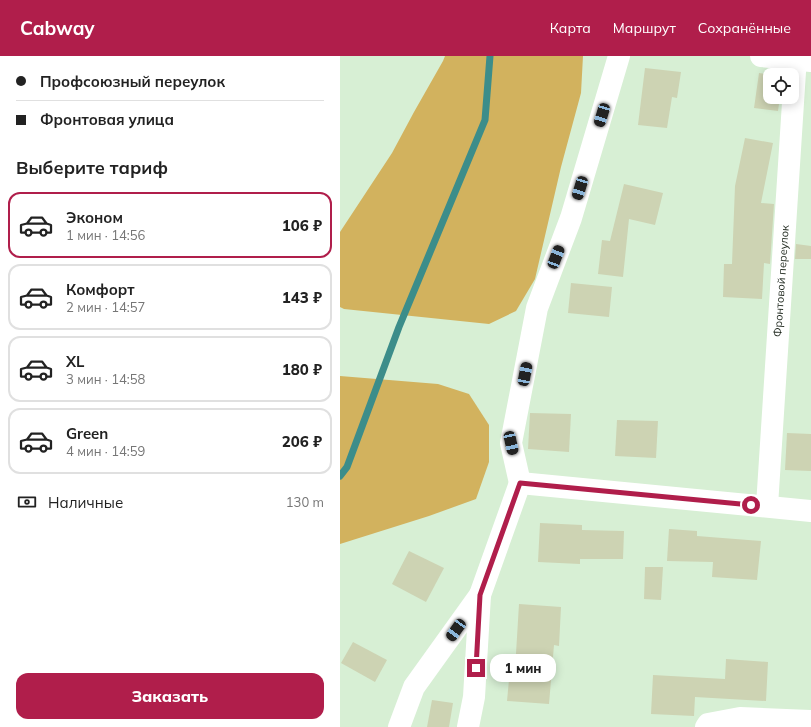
<!DOCTYPE html>
<html lang="ru">
<meta charset="utf-8">
<style>
body{margin:0;font-family:Mulish,sans-serif;background:#f2f2f2;color:#222;height:100vh;display:flex;flex-direction:column;font-size:15px;white-space:nowrap}
*{box-sizing:border-box;margin:0}
p{font-size:13px;color:#767676}
.icon{flex:none;width:22px;height:22px;fill:none;stroke:currentColor;stroke-width:2;stroke-linecap:round;stroke-linejoin:round}
.map{position:relative;flex:1;overflow:hidden}
.panel{display:flex;flex-direction:column;background:#fff;width:340px}
.panel>*{flex:none}
.banner{display:grid;align-content:center;height:88px;padding:0 16px;background:#fff}
.fabs{position:absolute;left:423px;top:12px;display:grid;gap:8px}
.fabs a{display:grid;place-items:center;width:36px;height:36px;border-radius:8px;background:#fff;box-shadow:0 2px 10px #0003;font-size:20px}
.end{position:absolute;width:18px;height:18px;margin:-9px;border:5px solid #b01e4b;background:#fff;box-shadow:0 0 0 2px #fff}
.from{border-radius:50%}
.bubble{position:absolute;height:28px;border-radius:12px;background:#fff;box-shadow:0 2px 10px #0003;font-size:13px;font-weight:800;line-height:28px;text-align:center}
.car{position:absolute;width:12px;height:24px;margin:-12px -6px;border-radius:5px;box-shadow:0 0 3px 1px #0007;background:linear-gradient(#222 24%,#8ab4d8 0 40%,#222 0 76%,#8ab4d8 0 86%,#222 0)}
.banner b{display:flex;align-items:center;gap:14px;height:38px;font-size:15px}
.banner b+b{border-top:1px solid #e0e0e0}
.banner i{width:10px;height:10px;background:#222}
ul{padding:0;list-style:none}
li{display:flex;align-items:center;gap:12px;height:66px;margin:0 8px 6px;padding:0 8px;border:2px solid #e0e0e0;border-radius:12px}
li div{flex:1}
li b{display:block;font-size:15px}
li em{font-style:normal;font-weight:800}
li.active{border-color:#b01e4b}
li>.icon{width:36px;height:36px;stroke-width:1.5}
h2{padding:0 16px;font-size:18px;line-height:48px}
.pay{display:flex;align-items:center;gap:10px;height:44px;padding:0 16px;font-size:15px}
.pay p{margin-inline-start:auto}
.button{display:flex;gap:8px;margin-top:auto;padding:8px 16px}
.button a{flex:1;height:46px;border-radius:12px;background:#b01e4b;color:#fff;font-size:16px;font-weight:800;line-height:46px;text-align:center}
header{display:flex;align-items:center;gap:24px;box-sizing:border-box;height:56px;padding:0 20px;background:#b01e4b;color:#fff}
header strong{font-size:19px}
nav{display:flex;gap:22px;margin-inline-start:auto;font-size:14px}
main{display:flex;flex:1;min-height:0}
.map>svg:first-child{display:block}
.green{fill:#d2b25e}
.lines{fill:none;stroke-linecap:round;stroke-linejoin:round}
.stream{stroke:#3c8d8a;stroke-width:7}
.building{fill:#cdd3b3}
.minor{stroke:#fff;stroke-width:22}
.route{stroke:#b01e4b;stroke-width:5}
.labels{text-anchor:middle;dominant-baseline:central;stroke-width:3;stroke-linejoin:round;paint-order:stroke}
.street-label{font-size:11px;fill:#1e271d;stroke:#fff}
</style>
<header>
<strong>Cabway</strong>
<nav><a>Карта</a><a>Маршрут</a><a>Сохранённые</a></nav>
</header>
<main>
<section class="panel">
<div class="banner">
<b><i class="from"></i>Профсоюзный переулок</b>
<b><i></i>Фронтовая улица</b>
</div>
<h2>Выберите тариф</h2>
<ul>
<li class="active"><svg class="icon" aria-label="car" viewBox="0 0 24 24"><path d="M5 17H2v-5l4-1 3-4h7l3 4 3 1v5h-3M9 17h6M6 11h13"/><circle cx="7" cy="17" r="2"/><circle cx="17" cy="17" r="2"/></svg><div><b>Эконом</b><p>1 мин · 14:56</p></div><em>106 ₽</em></li>
<li><svg class="icon" aria-label="car" viewBox="0 0 24 24"><path d="M5 17H2v-5l4-1 3-4h7l3 4 3 1v5h-3M9 17h6M6 11h13"/><circle cx="7" cy="17" r="2"/><circle cx="17" cy="17" r="2"/></svg><div><b>Комфорт</b><p>2 мин · 14:57</p></div><em>143 ₽</em></li>
<li><svg class="icon" aria-label="car" viewBox="0 0 24 24"><path d="M5 17H2v-5l4-1 3-4h7l3 4 3 1v5h-3M9 17h6M6 11h13"/><circle cx="7" cy="17" r="2"/><circle cx="17" cy="17" r="2"/></svg><div><b>XL</b><p>3 мин · 14:58</p></div><em>180 ₽</em></li>
<li><svg class="icon" aria-label="car" viewBox="0 0 24 24"><path d="M5 17H2v-5l4-1 3-4h7l3 4 3 1v5h-3M9 17h6M6 11h13"/><circle cx="7" cy="17" r="2"/><circle cx="17" cy="17" r="2"/></svg><div><b>Green</b><p>4 мин · 14:59</p></div><em>206 ₽</em></li>
</ul>
<div class="pay"><svg class="icon" aria-label="cash" viewBox="0 0 24 24"><path d="M3 7h18v10H3z"/><circle cx="12" cy="12" r="2"/></svg>Наличные<p>130 m</p></div>
<div class="button"><a>Заказать</a></div>
</section>
<div class="map">
<svg width="471" height="671" viewBox="0 0 471 671">
<rect width="100%" height="100%" fill="#d7efd4"/>
<g class="green">
<path d="M105,0H243L241,37L221,111L195,223L176,255L149,268L4,253L0,251V176L52,97L74,56L103,5Z"/>
<path d="M0,320L98,328L129,338L149,369V406L136,443L89,460L0,488Z"/>
</g>
<g class="lines">
<path class="stream" d="M0,420L7,411L59,271L145,64L150,0"/>
</g>
<g class="building">
<path d="M305,12L341,16L337,42L332,41L327,72L298,69Z"/>
<path d="M419,17L432,19H430V41H440L438,55L414,52Z"/>
<path d="M405,82L433,87L421,147L434,148L430,208L424,207L422,243L383,241L384,208H392L395,130Z"/>
<path d="M284,128L323,137L315,169L289,163L283,221L258,218L262,184L270,185Z"/>
<path d="M456,188L471,190V203H455Z"/>
<path d="M231,227L272,231L269,261L228,257Z"/>
<path d="M190,357L231,358L229,396L188,393Z"/>
<path d="M277,364L318,365L316,402L275,400Z"/>
<path d="M447,377L471,378V415L445,414Z"/>
<path d="M200,467L242,469V474L284,475L283,503H240V508L198,506Z"/>
<path d="M329,473L357,475V480L421,485L417,524L372,521L373,506L327,505Z"/>
<path d="M69,495L104,512L86,546L52,528Z"/>
<path d="M305,511H323L321,544L304,543Z"/>
<path d="M179,548L221,551L219,590L214,589L209,648L167,645L170,613L175,614Z"/>
<path d="M13,586L47,604L35,626L1,607Z"/>
<path d="M386,603L428,606L426,645L355,641L354,660L311,658L313,619L385,623Z"/>
<path d="M92,644L113,647L109,671H87Z"/>
</g>
<g class="lines">
<g class="minor">
<path d="M421,0L471,5"/>
<path d="M180,427L171,387L197,252L231,162L279,0"/>
<path d="M180,427L471,455"/>
<path d="M427,450L456,0"/>
<path d="M59,671L74,631L140,539"/>
<path d="M128,671L134,641L140,539L180,427"/>
<path d="M366,671L368,668L400,662L471,665"/>
</g>
</g>
<g class="lines">
<path class="route" d="M136,612L140,539L180,427L411,449"/>
</g>
<g class="labels">
<g class="street-label">
<text transform="translate(441 225) rotate(-86)">Фронтовой переулок</text>
</g>
</g>
</svg>
<div class="fabs">
<a><svg class="icon" aria-label="locate" viewBox="0 0 24 24"><circle cx="12" cy="12" r="6"/><path d="M12 2v4M12 18v4M2 12h4M18 12h4"/></svg></a>
</div>
<i class="end from" style="left:411px;top:449px"></i>
<i class="end" style="left:136px;top:612px"></i>
<div class="bubble" style="left:150px;top:598px;width:66px">1 мин</div>
<i class="car" style="left:262px;top:59px;rotate:197deg"></i>
<i class="car" style="left:240px;top:132px;rotate:197deg"></i>
<i class="car" style="left:216px;top:201px;rotate:21deg"></i>
<i class="car" style="left:185px;top:318px;rotate:11deg"></i>
<i class="car" style="left:171px;top:387px;rotate:168deg"></i>
<i class="car" style="left:116px;top:574px;rotate:216deg"></i>
</div>
</main>
